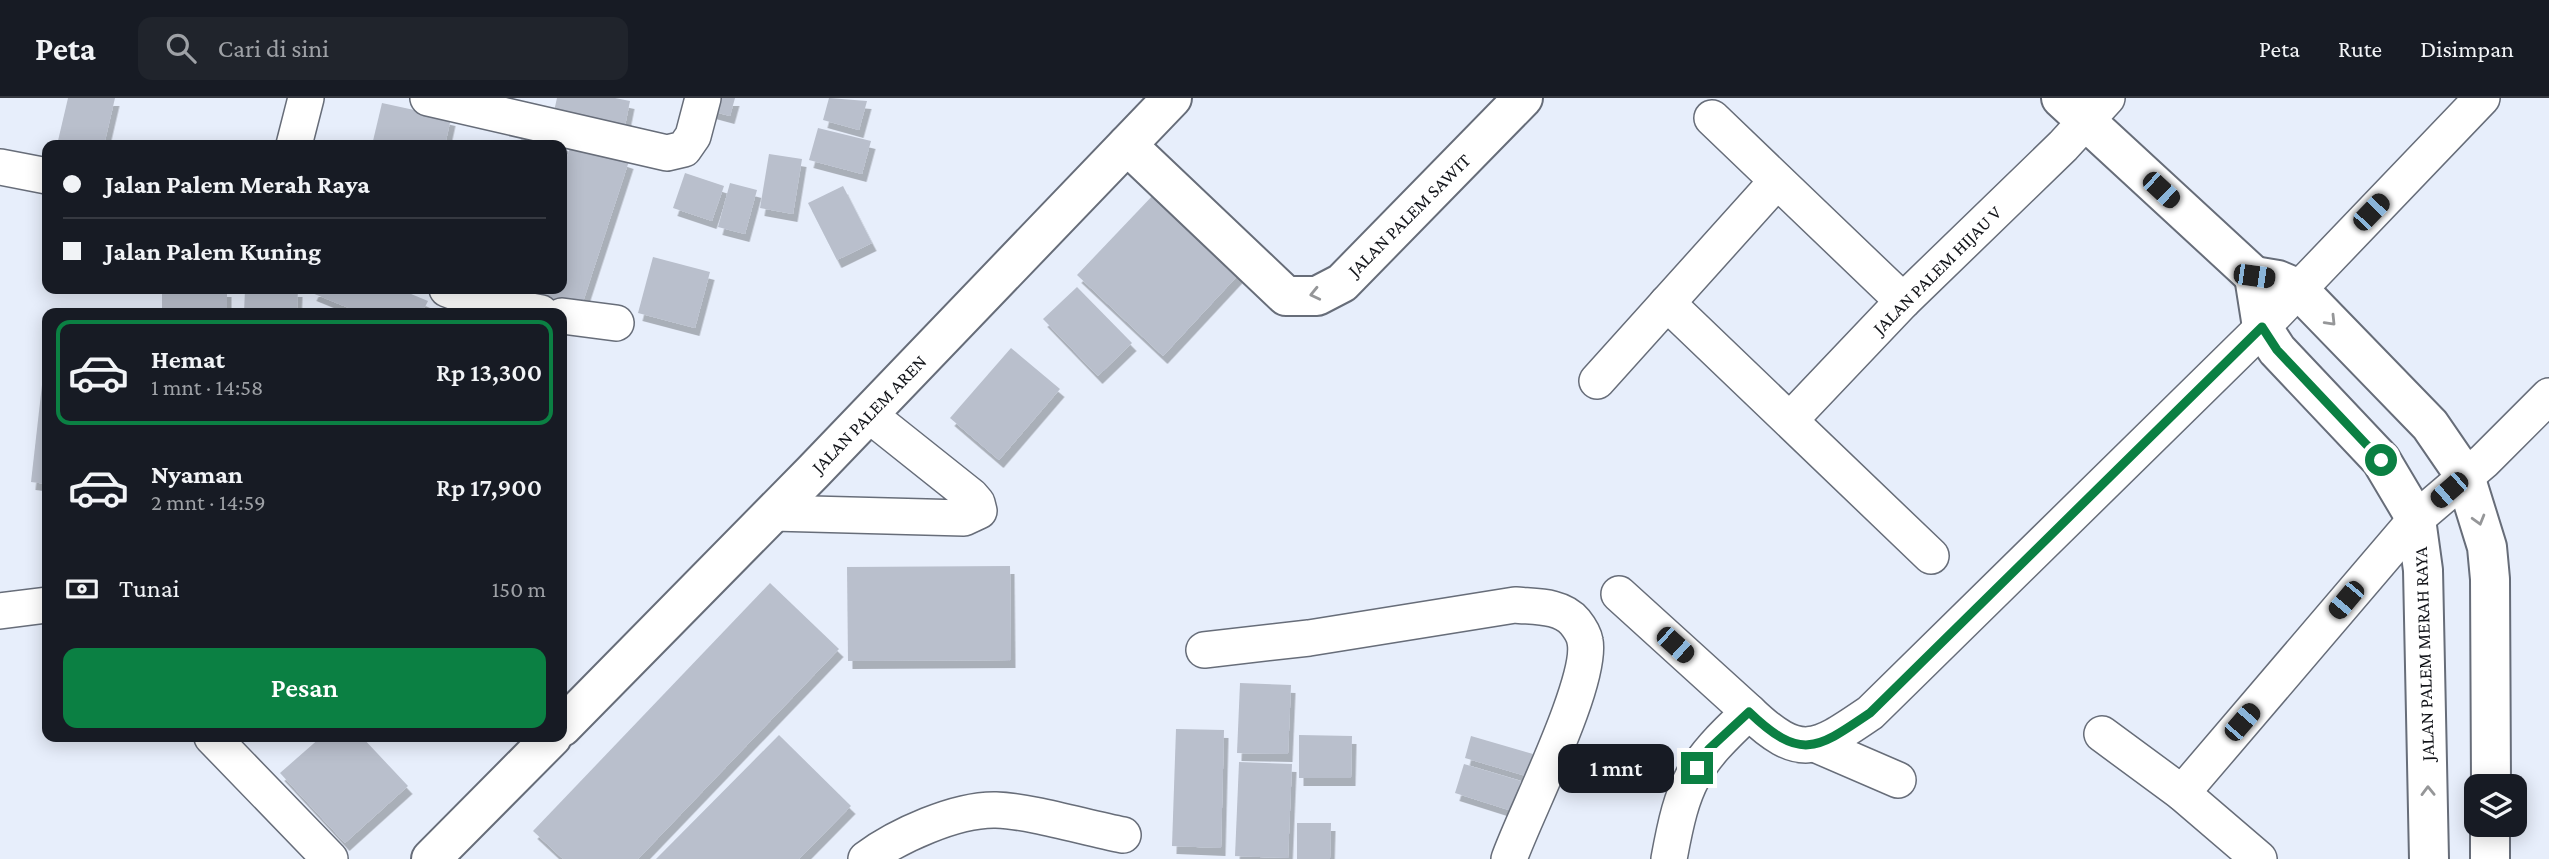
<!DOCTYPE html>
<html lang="id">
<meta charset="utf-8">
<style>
body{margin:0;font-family:"Crimson Pro",serif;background:#20242c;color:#f1f3f6;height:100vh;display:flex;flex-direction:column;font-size:26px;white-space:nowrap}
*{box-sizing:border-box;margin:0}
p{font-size:23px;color:#9ea1a6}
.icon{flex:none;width:38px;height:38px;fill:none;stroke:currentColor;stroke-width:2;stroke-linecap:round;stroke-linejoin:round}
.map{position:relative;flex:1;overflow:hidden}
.side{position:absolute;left:42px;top:210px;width:525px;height:434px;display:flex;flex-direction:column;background:#171b24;border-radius:14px;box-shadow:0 4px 18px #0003}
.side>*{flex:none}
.top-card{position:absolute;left:42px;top:42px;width:525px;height:154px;border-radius:14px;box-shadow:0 4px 18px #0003;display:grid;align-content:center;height:154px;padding:0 21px;background:#171b24}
.fabs{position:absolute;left:2464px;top:676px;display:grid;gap:14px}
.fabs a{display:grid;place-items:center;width:63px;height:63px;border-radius:14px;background:#171b24;box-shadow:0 4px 18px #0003;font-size:35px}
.end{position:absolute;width:32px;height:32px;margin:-16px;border:9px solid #0b8043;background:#fff;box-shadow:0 0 0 4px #fff}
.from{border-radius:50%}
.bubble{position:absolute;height:49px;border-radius:14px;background:#171b24;box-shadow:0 4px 18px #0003;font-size:23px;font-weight:600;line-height:49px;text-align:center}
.car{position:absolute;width:21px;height:42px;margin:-21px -10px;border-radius:9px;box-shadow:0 0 5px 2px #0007;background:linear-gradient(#222 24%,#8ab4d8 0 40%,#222 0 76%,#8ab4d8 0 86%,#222 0)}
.top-card b{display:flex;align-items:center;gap:24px;height:66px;font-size:26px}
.top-card b+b{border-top:2px solid #363941}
.top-card i{width:18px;height:18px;background:#f1f3f6}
ul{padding:12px 0 0;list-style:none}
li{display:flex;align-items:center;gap:21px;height:105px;margin:0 14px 10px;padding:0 7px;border:4px solid transparent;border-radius:14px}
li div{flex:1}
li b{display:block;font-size:26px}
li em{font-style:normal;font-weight:600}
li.selected{border-color:#0b8043}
li>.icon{width:63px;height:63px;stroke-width:1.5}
.pay{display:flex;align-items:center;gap:18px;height:77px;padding:0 21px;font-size:26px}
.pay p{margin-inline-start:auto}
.primary-button{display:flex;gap:14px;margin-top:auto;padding:14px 21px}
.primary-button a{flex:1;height:80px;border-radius:14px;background:#0b8043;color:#fff;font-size:28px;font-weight:600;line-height:80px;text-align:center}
header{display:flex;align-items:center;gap:42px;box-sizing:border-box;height:98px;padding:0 35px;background:#171b24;border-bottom:2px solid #363941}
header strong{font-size:33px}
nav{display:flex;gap:38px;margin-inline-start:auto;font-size:24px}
.search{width:490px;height:63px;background:#20242c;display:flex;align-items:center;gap:18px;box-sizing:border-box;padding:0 24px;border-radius:14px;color:#9ea1a6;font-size:26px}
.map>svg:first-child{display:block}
.building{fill:#b9bfcc;filter:url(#shadow)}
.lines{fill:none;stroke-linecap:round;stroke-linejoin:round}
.street-casing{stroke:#676d79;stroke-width:38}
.secondary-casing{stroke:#676d79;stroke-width:42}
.street{stroke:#fff;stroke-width:35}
.secondary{stroke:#fff;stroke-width:38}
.oneway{stroke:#959698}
.route{stroke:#0b8043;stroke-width:9}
.labels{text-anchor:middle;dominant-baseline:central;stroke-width:5;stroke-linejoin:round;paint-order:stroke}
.street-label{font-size:19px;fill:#13151a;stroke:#fff}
</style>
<header>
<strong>Peta</strong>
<div class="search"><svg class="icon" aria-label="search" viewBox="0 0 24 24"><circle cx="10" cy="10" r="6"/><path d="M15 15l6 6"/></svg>Cari di sini</div>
<nav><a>Peta</a><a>Rute</a><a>Disimpan</a></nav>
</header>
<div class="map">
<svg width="2549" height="761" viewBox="0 0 2549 761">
<defs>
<filter id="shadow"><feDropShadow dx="4.5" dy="8" stdDeviation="0" flood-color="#0004"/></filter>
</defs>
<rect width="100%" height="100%" fill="#e7eefb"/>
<g class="building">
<path d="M68,0H115L104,47H57Z"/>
<path d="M557,0H615L630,3L623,38L552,22Z"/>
<path d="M707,0H735L730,18L704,11Z"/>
<path d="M829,0L867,3L859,32L823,22Z"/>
<path d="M382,5L451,20L445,47H372Z"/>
<path d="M818,30L871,43L862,76L809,62Z"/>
<path d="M524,32L566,46L562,56V47H519Z"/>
<path d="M572,44L629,63L580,213L522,194L523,191H562V74Z"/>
<path d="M769,56L802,61L793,116L760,110Z"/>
<path d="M685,75L724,88L712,123L673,110Z"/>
<path d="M730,85L757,92L745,136L718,129Z"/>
<path d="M843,88L872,145L837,162L808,105Z"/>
<path d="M1156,94L1241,174L1163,258L1077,177Z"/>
<path d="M653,159L710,174L695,230L638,215Z"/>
<path d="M1077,189L1132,245L1098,278L1043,221Z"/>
<rect x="162" y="191" width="65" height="24"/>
<path d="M245,191H298L297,215H244Z"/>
<path d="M314,191H399L428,203L422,215H361L312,195Z"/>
<path d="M1011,250L1060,291L999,362L950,320Z"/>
<path d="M42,287H47V386L31,384Z"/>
<path d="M1010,468L1011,562L848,563L847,469Z"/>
<path d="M770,485L839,551L638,761H563L533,733Z"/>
<path d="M1240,585L1291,587L1288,656L1237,655Z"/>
<path d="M1176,631L1224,632L1221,750L1172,748Z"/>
<path d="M779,637L851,708L799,761H656Z"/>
<path d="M1299,637L1352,638L1351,680H1299Z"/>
<path d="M1471,638L1533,656L1526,678L1465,660Z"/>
<path d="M321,639H362L408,688L345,745L280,675Z"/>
<path d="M1239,664L1292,666L1288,760L1235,758Z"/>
<path d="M1464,666L1521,683L1512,713L1455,695Z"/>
<path d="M1297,725H1331L1330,761H1297Z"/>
</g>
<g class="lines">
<defs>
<g id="street">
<path d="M428,0L667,55L684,51L693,38L703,0"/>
<path d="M1712,20L1903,203"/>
<path d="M294,47L306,0"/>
<path d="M0,69L47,78"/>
<path d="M447,191L479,203L541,215"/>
<path d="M1667,205L1931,458"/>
<path d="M562,218L616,225"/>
<path d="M1597,283L1777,83"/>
<path d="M1790,322L1903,203L2063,48L2107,0"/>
<path d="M773,415L964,420L979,413L977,405L971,398L868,316"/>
<path d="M1619,496L1749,614"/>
<path d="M0,513L47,507"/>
<path d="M1204,552L1309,540L1515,507C1535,509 1561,507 1575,524C1579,529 1584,537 1585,543C1593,583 1525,716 1509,761"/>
<path d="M2102,636L2182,695L2416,421L2484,363L2549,298"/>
<path d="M212,639L330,761"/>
<path d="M1817,647L1898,682"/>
<path d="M2182,695L2259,761"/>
<path d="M866,761C897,738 956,711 996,712C1031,713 1086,730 1123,737"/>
<path d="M1669,761C1683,684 1692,667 1749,614C1801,664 1817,651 1870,615L2255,237L2482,0"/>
</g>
<g id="secondary">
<path d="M2061,0L2254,178"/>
<path d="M1127,47L1286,198H1317L1342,185L1523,0"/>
<path d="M2254,178L2262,229L2277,252L2381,362L2416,421L2423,472L2429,761"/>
<path d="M2254,178L2278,182L2297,190L2430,327L2465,378L2487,449L2490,481L2491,688"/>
<path d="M562,629L813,374L1172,0"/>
<path d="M431,761L552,639"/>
<path d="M2490,761V726"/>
</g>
</defs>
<use href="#street" class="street-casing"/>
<use href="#secondary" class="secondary-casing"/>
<use href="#street" class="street"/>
<use href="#secondary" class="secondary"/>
</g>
<defs><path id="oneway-chevron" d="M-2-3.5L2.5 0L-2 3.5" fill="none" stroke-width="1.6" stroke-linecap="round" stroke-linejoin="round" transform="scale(1.75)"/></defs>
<g class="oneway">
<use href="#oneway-chevron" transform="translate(1315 196) rotate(167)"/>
<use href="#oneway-chevron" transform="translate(2331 223) rotate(46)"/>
<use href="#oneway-chevron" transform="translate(2479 422) rotate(74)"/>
<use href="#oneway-chevron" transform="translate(2428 693) rotate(-91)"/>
</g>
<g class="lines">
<path class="route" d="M1697,670L1709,651L1749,614C1801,664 1817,651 1870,615L2262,229L2277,252L2381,362"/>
</g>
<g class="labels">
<g class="street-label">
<text transform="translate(1409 117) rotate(-45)">JALAN PALEM SAWIT</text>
<text transform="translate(1937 172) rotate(-45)">JALAN PALEM HIJAU V</text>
<text transform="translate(869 316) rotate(-46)">JALAN PALEM AREN</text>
<text transform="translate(2424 556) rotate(-92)">JALAN PALEM MERAH RAYA</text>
</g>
</g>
</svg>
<div class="fabs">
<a><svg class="icon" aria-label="layers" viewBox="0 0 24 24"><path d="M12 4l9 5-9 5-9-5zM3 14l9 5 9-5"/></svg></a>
</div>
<i class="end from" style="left:2381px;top:362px"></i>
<i class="end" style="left:1697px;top:670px"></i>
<div class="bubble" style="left:1558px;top:646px;width:116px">1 mnt</div>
<i class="car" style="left:2161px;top:92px;rotate:133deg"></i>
<i class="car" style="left:2371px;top:114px;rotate:44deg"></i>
<i class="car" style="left:2254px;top:178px;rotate:98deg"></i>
<i class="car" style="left:2449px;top:392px;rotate:229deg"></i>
<i class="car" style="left:2346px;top:502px;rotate:220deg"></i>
<i class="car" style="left:1675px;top:547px;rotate:132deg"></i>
<i class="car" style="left:2242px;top:624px;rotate:41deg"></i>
<div class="top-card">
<b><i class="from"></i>Jalan Palem Merah Raya</b>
<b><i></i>Jalan Palem Kuning</b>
</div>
<section class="side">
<ul>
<li class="selected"><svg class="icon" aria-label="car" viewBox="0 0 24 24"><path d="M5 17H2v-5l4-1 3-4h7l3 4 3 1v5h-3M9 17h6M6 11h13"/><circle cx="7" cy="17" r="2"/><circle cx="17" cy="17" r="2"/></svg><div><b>Hemat</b><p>1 mnt · 14:58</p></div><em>Rp 13,300</em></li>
<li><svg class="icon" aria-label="car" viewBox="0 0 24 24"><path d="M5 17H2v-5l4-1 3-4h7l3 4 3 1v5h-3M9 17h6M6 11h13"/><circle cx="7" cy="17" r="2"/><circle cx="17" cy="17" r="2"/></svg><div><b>Nyaman</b><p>2 mnt · 14:59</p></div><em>Rp 17,900</em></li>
</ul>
<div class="pay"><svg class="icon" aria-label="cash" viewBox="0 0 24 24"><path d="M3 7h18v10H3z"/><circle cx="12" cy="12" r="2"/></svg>Tunai<p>150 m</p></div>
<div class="primary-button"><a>Pesan</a></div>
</section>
</div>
